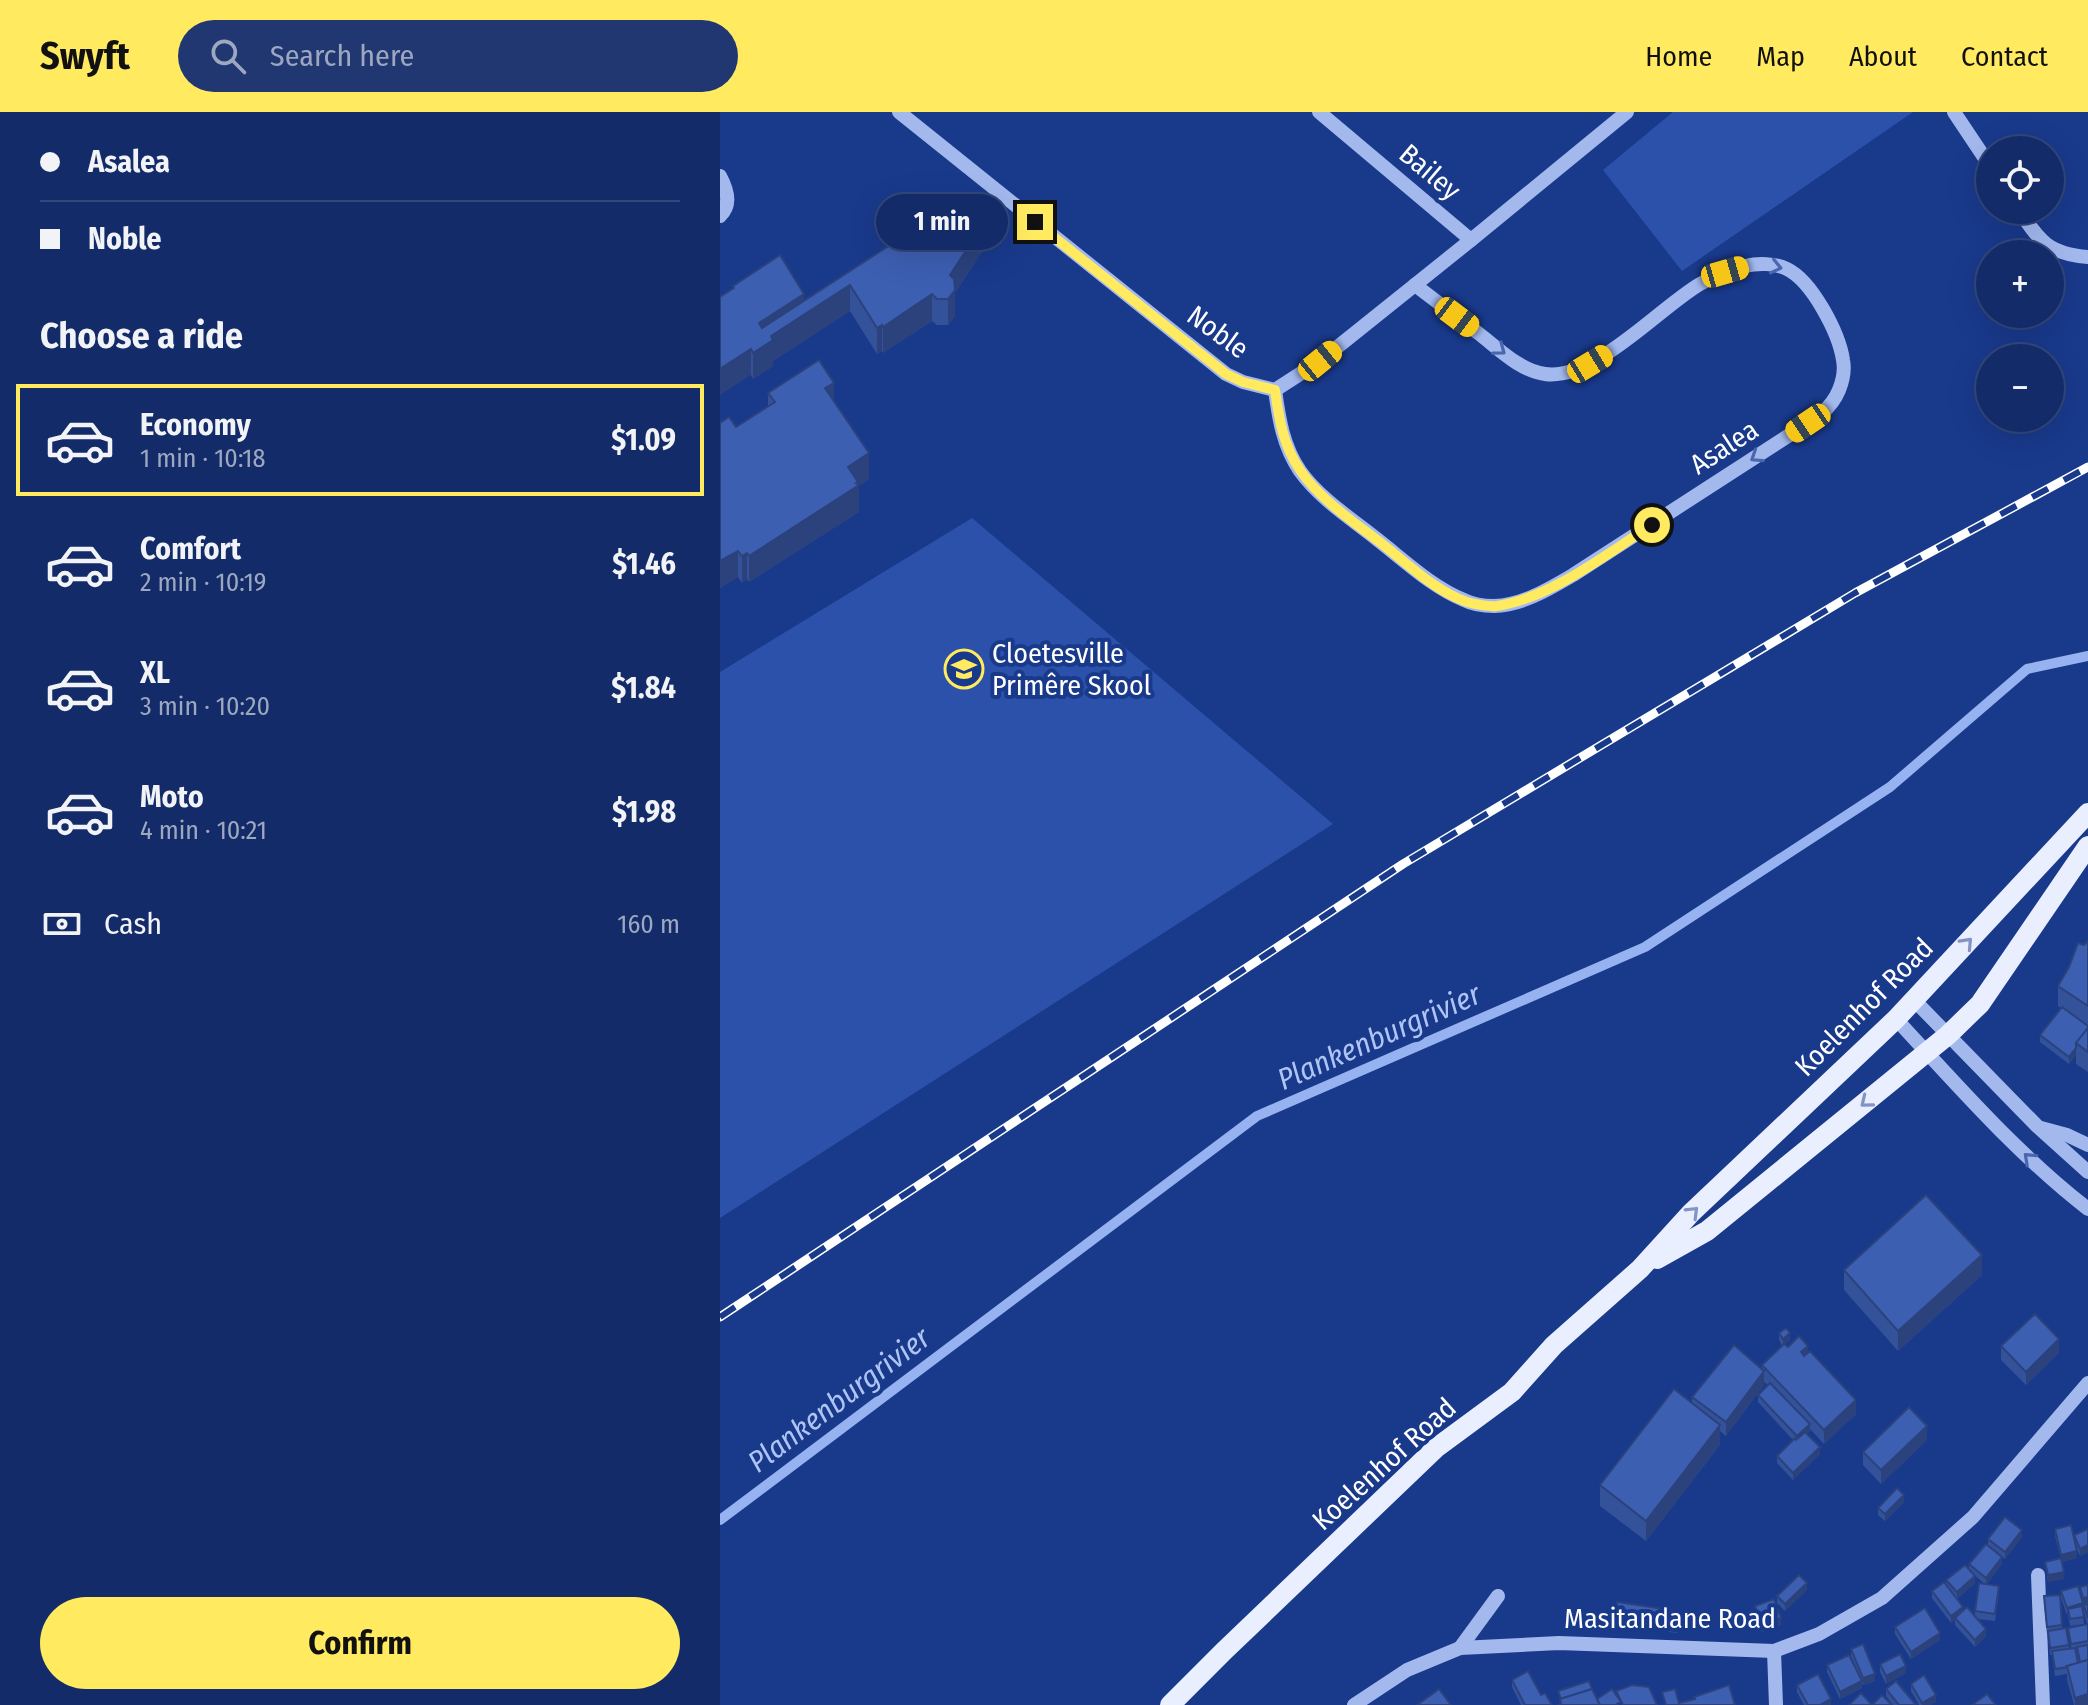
<!DOCTYPE html>
<meta charset="utf-8">
<style>
body{margin:0;font-family:"Fira Sans Condensed",sans-serif;background:#203771;color:#f1f3f6;height:100vh;display:flex;flex-direction:column;font-size:30px;white-space:nowrap}
*{box-sizing:border-box;margin:0}
p{font-size:26px;color:#9da7c0}
.icon{flex:none;width:44px;height:44px;fill:none;stroke:currentColor;stroke-width:2;stroke-linecap:round;stroke-linejoin:round}
.map{position:relative;flex:1;overflow:hidden}
.details{display:flex;flex-direction:column;background:#132b68;width:720px}
.details>*{flex:none}
.hud{display:grid;align-content:center;height:176px;padding:0 40px;background:#132b68}
.buttons{position:absolute;left:1256px;top:24px;display:grid;gap:16px}
.buttons a{display:grid;place-items:center;width:88px;height:88px;border-radius:50%;background:#132b68;box-shadow:0 8px 32px #0002,0 0 0 2px #32477c;font-size:40px}
.end{position:absolute;width:36px;height:36px;margin:-18px;border:10px solid #ffea60;background:#111;box-shadow:0 0 0 4px #111}
.from{border-radius:50%}
.bubble{position:absolute;height:56px;border-radius:28px;background:#132b68;box-shadow:0 8px 32px #0002,0 0 0 2px #32477c;font-size:26px;font-weight:700;line-height:56px;text-align:center}
.car{position:absolute;width:24px;height:48px;margin:-24px -12px;border-radius:10px;box-shadow:0 0 6px 2px #0007;background:linear-gradient(#f5c518 24%,#345 0 40%,#f5c518 0 76%,#345 0 86%,#f5c518 0)}
.hud b{display:flex;align-items:center;gap:28px;height:76px;font-size:30px}
.hud b+b{border-top:2px solid #32477c}
.hud i{width:20px;height:20px;background:#f1f3f6}
ul{padding:0;list-style:none}
li{display:flex;align-items:center;gap:24px;height:112px;margin:0 16px 12px;padding:0 24px;border:4px solid transparent;border-radius:0px}
li div{flex:1}
li b{display:block;font-size:30px}
li em{font-style:normal;font-weight:700}
li.current{border-color:#ffea60}
li>.icon{width:72px;height:72px;stroke-width:1.5}
h2{padding:0 40px;font-size:36px;line-height:96px}
.pay{display:flex;align-items:center;gap:20px;height:88px;padding:0 40px;font-size:30px}
.pay p{margin-inline-start:auto}
.cta{display:flex;gap:16px;margin-top:auto;padding:16px 40px}
.cta a{flex:1;height:92px;border-radius:48px;background:#ffea60;color:#111;font-size:32px;font-weight:700;line-height:92px;text-align:center}
header{display:flex;align-items:center;gap:48px;box-sizing:border-box;height:112px;padding:0 40px;background:#ffea60;color:#111}
header strong{font-size:38px}
nav{display:flex;gap:44px;margin-inline-start:auto;font-size:28px}
.search{width:560px;height:72px;background:#203771;display:flex;align-items:center;gap:20px;box-sizing:border-box;padding:0 28px;border-radius:44px;color:#9da7c0;font-size:30px}
main{display:flex;flex:1;min-height:0}
.map>svg:first-child{display:block}
.green{fill:#2c51aa}
.lines{fill:none;stroke-linecap:round;stroke-linejoin:round}
.stream{stroke:#96b2f0;stroke-width:10}
.minor{stroke:#a3b9ee;stroke-width:14}
.major{stroke:#eaefff;stroke-width:20}
.rail-casing{stroke:#fff;stroke-width:9}
.rail{stroke:#19398b;stroke-width:6;stroke-dasharray:18;stroke-linecap:butt}
.wall{fill:#345299;fill-rule:evenodd}
.shaded-wall{fill:#2b427d}
.building{fill:#3d5fb2;stroke:#2b427d;stroke-width:2}
.oneway{stroke:#4966ae}
.oneway2{stroke:#8294c5}
.route{stroke:#ffea60;stroke-width:10}
.labels{text-anchor:middle;dominant-baseline:central;stroke-width:8;stroke-linejoin:round;paint-order:stroke}
.street-label{font-size:28px;fill:#fff;stroke:#19398b}
.poi-label{font-size:28px;fill:#fff;stroke:#19398b;text-anchor:start}
.water-label{font-size:30px;font-style:italic;fill:#afc4f5;stroke:#19398b}
</style>
<header>
<strong>Swyft</strong>
<div class="search"><svg class="icon" aria-label="search" viewBox="0 0 24 24"><circle cx="10" cy="10" r="6"/><path d="M15 15l6 6"/></svg>Search here</div>
<nav><a>Home</a><a>Map</a><a>About</a><a>Contact</a></nav>
</header>
<main>
<section class="details">
<div class="hud">
<b><i class="from"></i>Asalea</b>
<b><i></i>Noble</b>
</div>
<h2>Choose a ride</h2>
<ul>
<li class="current"><svg class="icon" aria-label="car" viewBox="0 0 24 24"><path d="M5 17H2v-5l4-1 3-4h7l3 4 3 1v5h-3M9 17h6M6 11h13"/><circle cx="7" cy="17" r="2"/><circle cx="17" cy="17" r="2"/></svg><div><b>Economy</b><p>1 min · 10:18</p></div><em>$1.09</em></li>
<li><svg class="icon" aria-label="car" viewBox="0 0 24 24"><path d="M5 17H2v-5l4-1 3-4h7l3 4 3 1v5h-3M9 17h6M6 11h13"/><circle cx="7" cy="17" r="2"/><circle cx="17" cy="17" r="2"/></svg><div><b>Comfort</b><p>2 min · 10:19</p></div><em>$1.46</em></li>
<li><svg class="icon" aria-label="car" viewBox="0 0 24 24"><path d="M5 17H2v-5l4-1 3-4h7l3 4 3 1v5h-3M9 17h6M6 11h13"/><circle cx="7" cy="17" r="2"/><circle cx="17" cy="17" r="2"/></svg><div><b>XL</b><p>3 min · 10:20</p></div><em>$1.84</em></li>
<li><svg class="icon" aria-label="car" viewBox="0 0 24 24"><path d="M5 17H2v-5l4-1 3-4h7l3 4 3 1v5h-3M9 17h6M6 11h13"/><circle cx="7" cy="17" r="2"/><circle cx="17" cy="17" r="2"/></svg><div><b>Moto</b><p>4 min · 10:21</p></div><em>$1.98</em></li>
</ul>
<div class="pay"><svg class="icon" aria-label="cash" viewBox="0 0 24 24"><path d="M3 7h18v10H3z"/><circle cx="12" cy="12" r="2"/></svg>Cash<p>160 m</p></div>
<div class="cta"><a>Confirm</a></div>
</section>
<div class="map">
<svg width="1368" height="1593" viewBox="0 0 1368 1593">
<rect width="100%" height="100%" fill="#19398b"/>
<g class="green">
<path d="M953,0H1193L962,159L883,58Z"/>
<path d="M252,406L613,712L0,1106V560Z"/>
</g>
<g class="lines">
<path class="stream" d="M0,1408L537,1004L925,835L1170,675L1307,557L1368,544"/>
<g class="minor">
<path d="M179,0L506,262L523,270L555,278L600,249L751,128L907,0"/>
<path d="M599,0L751,128"/>
<path d="M1234,0L1270,54"/>
<path d="M0,64C7,77 12,93 0,104"/>
<path d="M1299,98C1319,129 1329,142 1368,145"/>
<path d="M555,278C559,307 563,334 580,359C600,387 632,407 658,428C685,449 712,475 744,488C752,492 765,494 774,494C803,493 829,477 853,463L1071,322C1090,310 1110,300 1119,278C1123,268 1125,258 1123,248C1119,221 1092,169 1067,157C1055,151 1038,151 1025,154C1010,158 994,164 980,172C939,196 874,269 825,262C800,259 778,236 758,221C737,205 716,189 695,173"/>
<path d="M1194,888L1317,1014L1368,1060"/>
<path d="M1176,907C1237,973 1297,1042 1368,1097"/>
<path d="M1321,1016L1347,1023L1368,1033"/>
<path d="M1318,1463L1323,1593"/>
<path d="M740,1536L778,1484"/>
<path d="M1054,1539L1056,1593"/>
<path d="M634,1593L687,1558L740,1536L839,1531L1054,1539L1099,1522L1162,1486L1253,1405L1368,1271"/>
</g>
<g class="major">
<path d="M937,1147L987,1119L1228,923L1260,892L1368,734"/>
<path d="M450,1593L504,1539L716,1336L792,1280L834,1233L920,1157L971,1101L1176,907L1368,701"/>
</g>
<defs>
<path id="rail" d="M0,1205L683,752L1135,481L1368,355"/>
</defs>
<use href="#rail" class="rail-casing"/>
<use href="#rail" class="rail"/>
</g>
<g class="wall">
<path d="M167,128L262,140L235,181V204L228,213H217L212,209L163,241L162,239L157,242L130,199L53,249V254L33,267L31,263L13,174L84,188L167,135Z"/>
<path d="M48,281L114,290L149,367L139,374V400L29,470L27,467L22,471L18,465L0,476V311L16,315L48,294Z"/>
<path d="M1368,829V960L1356,952V943L1349,952L1320,930V923L1341,896L1338,894V874Z"/>
<path d="M1124,1158L1262,1163L1178,1239L1124,1178Z"/>
<path d="M1059,1221L1070,1228L1065,1232L1068,1235L1088,1240L1136,1302L1104,1332L1090,1317V1319L1087,1322L1100,1342L1073,1368L1057,1351V1344L1073,1328L1038,1290V1283L1048,1273L1044,1270V1273L1006,1324L1000,1319V1333L926,1429L880,1394V1373L972,1291V1285L1042,1257V1253L1062,1233L1059,1228Z"/>
<path d="M1281,1234L1339,1241L1306,1273L1281,1248Z"/>
<path d="M1207,1328L1161,1372L1143,1353V1340Z"/>
<path d="M1184,1390L1165,1409L1158,1403V1396Z"/>
<path d="M1335,1417L1354,1425L1368,1417V1444V1440L1360,1444L1357,1437V1446L1342,1450L1344,1467L1328,1470L1325,1450L1341,1447L1335,1424Z"/>
<path d="M1302,1425L1285,1447L1281,1444L1282,1452L1267,1472L1279,1481L1275,1509L1258,1507L1266,1524L1255,1535L1235,1513V1508L1231,1511L1212,1486V1479L1226,1472V1468L1249,1458V1452L1268,1433V1427ZM1253,1462L1265,1472L1255,1499V1504L1243,1498L1237,1487L1255,1471Z"/>
<path d="M1368,1473L1363,1499L1364,1512L1350,1514L1348,1503H1347L1341,1486V1479L1361,1483L1360,1475Z"/>
<path d="M1087,1478L1065,1499L1057,1491V1484Z"/>
<path d="M1340,1483L1342,1516L1349,1533V1537L1351,1536L1348,1516L1367,1512L1364,1500V1493L1368,1492V1593H1354L1347,1568V1562L1335,1564L1332,1543H1330L1328,1522H1327L1324,1491Z"/>
<path d="M1035,1494L1061,1513L1041,1520L1035,1501Z"/>
<path d="M895,1505L958,1506L957,1521L895,1512Z"/>
<path d="M1175,1515L1220,1528L1191,1547L1175,1522Z"/>
<path d="M1131,1537L1155,1569L1143,1573L1142,1572V1576L1120,1587L1107,1560V1553L1137,1558L1131,1544Z"/>
<path d="M1160,1552L1186,1561L1166,1572L1160,1560Z"/>
<path d="M792,1568L821,1583L832,1593H801L792,1575Z"/>
<path d="M1191,1572L1216,1590L1210,1593H1199L1191,1579Z"/>
<path d="M1077,1573L1111,1593H1084L1077,1580Z"/>
<path d="M1166,1577L1196,1593H1173L1166,1584Z"/>
</g>
<g class="shaded-wall">
<path d="M262,114V140L235,181V204L228,213V187L230,163Z"/>
<path d="M130,173V199L53,249V254L33,267V241L39,211L84,182V202Z"/>
<path d="M212,182V209L163,241V215Z"/>
<path d="M162,213V239L157,242V216Z"/>
<path d="M31,237V263L0,283V257Z"/>
<path d="M114,271V297L105,276Z"/>
<path d="M149,341V367L139,374V400L29,470V444L128,355Z"/>
<path d="M18,439V465L0,476V449Z"/>
<path d="M27,441V467L22,471V444Z"/>
<path d="M1356,936V943L1349,952V945Z"/>
<path d="M1262,1143V1163L1178,1239V1219Z"/>
<path d="M1070,1221V1228L1063,1234V1227Z"/>
<path d="M1339,1227V1241L1306,1273V1260Z"/>
<path d="M1088,1234V1248L1081,1240Z"/>
<path d="M1044,1259V1273L1006,1324V1310Z"/>
<path d="M1136,1288V1302L1104,1332V1318Z"/>
<path d="M1090,1312V1319L1077,1331V1324Z"/>
<path d="M1000,1313V1333L926,1429V1409Z"/>
<path d="M1207,1314V1328L1161,1372V1358Z"/>
<path d="M1100,1335V1342L1073,1368V1361Z"/>
<path d="M1184,1383V1390L1165,1409V1402Z"/>
<path d="M1302,1418V1425L1285,1447V1440Z"/>
<path d="M1368,1433V1440L1360,1444V1437Z"/>
<path d="M1357,1439V1446L1341,1450V1443Z"/>
<path d="M1282,1445V1452L1266,1473V1466Z"/>
<path d="M1344,1460V1467L1328,1470V1463Z"/>
<path d="M1255,1464V1471L1237,1487V1480Z"/>
<path d="M1087,1471V1478L1065,1499V1492Z"/>
<path d="M1368,1485V1492L1363,1493V1498L1350,1503L1348,1497V1503H1347V1496L1363,1492V1486Z"/>
<path d="M1243,1495V1502L1235,1506V1508L1231,1511V1504Z"/>
<path d="M1061,1506V1513L1041,1520V1513Z"/>
<path d="M1266,1517V1524L1255,1535V1528Z"/>
<path d="M1220,1521V1528L1191,1547V1540Z"/>
<path d="M1186,1554V1561L1166,1572V1564Z"/>
<path d="M1155,1562V1569L1143,1573V1566Z"/>
<path d="M1142,1569V1576L1120,1587V1580Z"/>
<path d="M1368,1582V1593H1355V1586Z"/>
<path d="M1216,1583V1590L1210,1593H1202V1591Z"/>
<path d="M1111,1587V1593H1100Z"/>
</g>
<g class="building">
<path d="M216,86L262,114L230,163L234,167L235,178L228,187H217L212,182L163,215L162,213L157,216L130,173L51,224L53,228L33,241L31,237L0,257V185L14,176L13,174L60,143L84,182L39,211L42,216L170,133L167,128L169,124L178,123L190,130Z"/>
<path d="M99,248L114,271L105,276L149,341L128,355L138,370L136,371L139,373L29,444L27,441L22,444L18,439L0,449V311L9,305L16,315L55,290L48,281Z"/>
<path d="M1368,829V894L1338,874L1349,855L1358,831L1364,833Z"/>
<path d="M1342,895L1368,914V916L1356,931V936L1349,945L1320,923Z"/>
<path d="M1368,916V940L1356,931Z"/>
<path d="M1206,1083L1262,1143L1178,1219L1124,1158Z"/>
<path d="M1315,1202L1339,1227L1306,1260L1281,1234Z"/>
<path d="M1066,1216L1070,1221L1063,1227L1059,1221Z"/>
<path d="M1079,1224L1088,1234L1081,1240L1084,1244L1090,1239L1136,1288L1104,1318L1042,1253L1064,1232L1068,1235Z"/>
<path d="M1014,1233L1044,1259L1006,1310L972,1285Z"/>
<path d="M1050,1271L1090,1312L1077,1324L1038,1283Z"/>
<path d="M954,1277L1000,1313L926,1409L880,1373Z"/>
<path d="M1189,1295L1207,1314L1161,1358L1143,1340Z"/>
<path d="M1085,1320L1100,1335L1073,1361L1057,1344L1075,1326L1076,1328Z"/>
<path d="M1177,1376L1184,1383L1165,1402L1158,1396Z"/>
<path d="M1285,1405L1302,1418L1285,1440L1268,1427Z"/>
<path d="M1351,1413L1357,1439L1341,1443L1335,1417Z"/>
<path d="M1368,1417V1433L1360,1437L1354,1423Z"/>
<path d="M1266,1432L1282,1445L1266,1466L1249,1452Z"/>
<path d="M1341,1446L1344,1460L1328,1463L1325,1450Z"/>
<path d="M1245,1453L1255,1464L1237,1480L1226,1468Z"/>
<path d="M1079,1463L1087,1471L1065,1492L1057,1484Z"/>
<path d="M1224,1470L1243,1495L1231,1504L1212,1479Z"/>
<path d="M1259,1471L1279,1474L1275,1502L1255,1499Z"/>
<path d="M1368,1473V1485L1363,1486L1360,1475Z"/>
<path d="M1358,1474L1363,1491L1347,1496L1341,1479Z"/>
<path d="M1340,1483L1342,1513L1327,1515L1324,1484Z"/>
<path d="M1054,1487L1061,1506L1041,1513L1035,1494Z"/>
<path d="M897,1490L958,1499L957,1514L895,1505Z"/>
<path d="M1368,1492V1506L1364,1493Z"/>
<path d="M1362,1494L1364,1505L1350,1507L1348,1497Z"/>
<path d="M1247,1495L1266,1517L1255,1528L1235,1506Z"/>
<path d="M1205,1496L1220,1521L1191,1540L1175,1515Z"/>
<path d="M1368,1512V1529L1351,1532L1348,1516Z"/>
<path d="M1346,1516L1349,1533L1330,1536L1328,1519Z"/>
<path d="M1143,1532L1155,1562L1143,1566L1131,1537Z"/>
<path d="M1368,1533V1548L1360,1550L1357,1535Z"/>
<path d="M1355,1536L1358,1551L1347,1554L1348,1555L1335,1557L1332,1539Z"/>
<path d="M1180,1542L1186,1554L1166,1564L1160,1552Z"/>
<path d="M1129,1543L1142,1569L1120,1580L1107,1553Z"/>
<path d="M1368,1548V1582L1355,1586L1347,1554Z"/>
<path d="M808,1559L821,1583L825,1581L832,1593H805L792,1568Z"/>
<path d="M1098,1562L1111,1587L1100,1593H1088L1077,1573Z"/>
<path d="M1204,1563L1216,1583L1202,1591L1191,1572Z"/>
<path d="M869,1569L872,1577L841,1587L838,1579Z"/>
<path d="M1176,1569L1196,1593H1179L1166,1577Z"/>
<path d="M912,1573L929,1575L937,1593H903L896,1579Z"/>
<path d="M1009,1573L1015,1593H946L942,1580L955,1577L959,1591L975,1587L974,1585Z"/>
<path d="M719,1577L731,1593H697Z"/>
<path d="M872,1577L880,1593H838L841,1591L840,1587Z"/>
<path d="M892,1577L901,1590L897,1592L898,1593H880L877,1587Z"/>
<path d="M1141,1581L1152,1593H1129Z"/>
<path d="M1267,1582L1276,1593H1252Z"/>
<path d="M1162,1583L1172,1593H1152Z"/>
</g>
<defs><path id="oneway-chevron" d="M-2-3.5L2.5 0L-2 3.5" fill="none" stroke-width="1.6" stroke-linecap="round" stroke-linejoin="round" transform="scale(2)"/></defs>
<g class="oneway">
<use href="#oneway-chevron" transform="translate(1056 155) rotate(13)"/>
<use href="#oneway-chevron" transform="translate(780 238) rotate(37)"/>
<use href="#oneway-chevron" transform="translate(1036 345) rotate(147)"/>
<use href="#oneway-chevron" transform="translate(1309 1046) rotate(-137)"/>
</g>
<g class="oneway2">
<use href="#oneway-chevron" transform="translate(1247 831) rotate(-47)"/>
<use href="#oneway-chevron" transform="translate(1146 990) rotate(141)"/>
<use href="#oneway-chevron" transform="translate(973 1100) rotate(-45)"/>
</g>
<g class="lines">
<path class="route" d="M315,110L506,262L523,270L555,278C559,307 563,333 580,358C601,389 637,412 666,435C690,454 717,480 747,490C755,492 768,495 777,494C831,486 886,442 932,413"/>
</g>
<defs>
<symbol id="school-ring" viewBox="-11 -11 22 22"><circle r="9.5" fill="#19398b" stroke="#ffea60" stroke-width="1.5"/><path d="M0-5L7-2L0 1L-7-2ZM-4 1L0 2.5L4 1V4Q0 6-4 4Z" fill="#ffea60"/></symbol>
</defs>
<g fill-rule="evenodd">
<use href="#school-ring" x="222" y="535" width="44" height="44"/>
</g>
<g class="labels">
<g class="street-label">
<text transform="translate(710 60) rotate(40)">Bailey</text>
<text transform="translate(498 220) rotate(36)">Noble</text>
<text transform="translate(1004 335) rotate(-33)">Asalea</text>
<text transform="translate(1144 895) rotate(-45)">Koelenhof Road</text>
<text transform="translate(664 1352) rotate(-42)">Koelenhof Road</text>
<text x="950" y="1506">Masitandane Road</text>
</g>
<g class="poi-label">
<text x="272" y="541">Cloetesville<tspan x="272" dy="32">Primêre Skool</tspan></text>
</g>
<g class="water-label">
<text transform="translate(659 925) rotate(-24)">Plankenburgrivier</text>
<text transform="translate(119 1288) rotate(-37)">Plankenburgrivier</text>
</g>
</g>
</svg>
<div class="buttons">
<a><svg class="icon" aria-label="locate" viewBox="0 0 24 24"><circle cx="12" cy="12" r="6"/><path d="M12 2v4M12 18v4M2 12h4M18 12h4"/></svg></a>
<a>+</a>
<a>−</a>
</div>
<i class="end from" style="left:932px;top:413px"></i>
<i class="end" style="left:315px;top:110px"></i>
<div class="bubble" style="left:156px;top:82px;width:132px">1 min</div>
<i class="car" style="left:1005px;top:160px;rotate:74deg"></i>
<i class="car" style="left:737px;top:205px;rotate:127deg"></i>
<i class="car" style="left:600px;top:249px;rotate:51deg"></i>
<i class="car" style="left:870px;top:252px;rotate:59deg"></i>
<i class="car" style="left:1088px;top:311px;rotate:236deg"></i>
</div>
</main>
